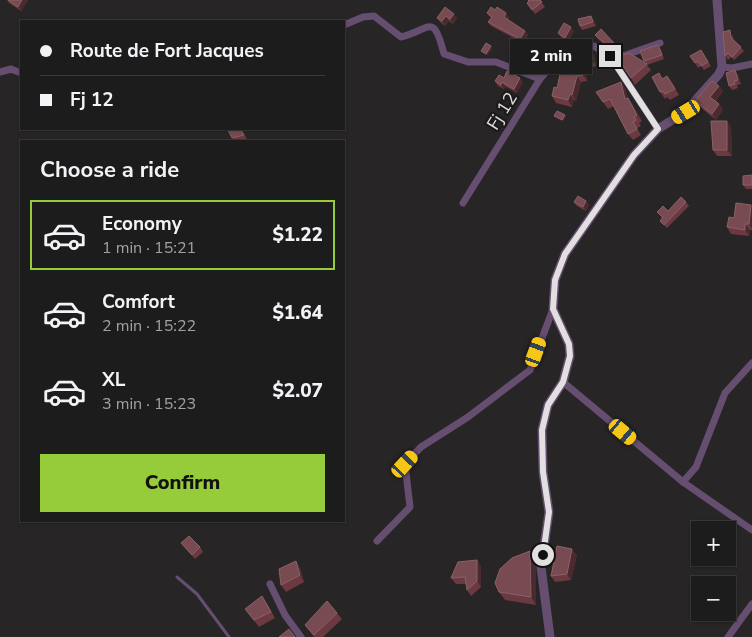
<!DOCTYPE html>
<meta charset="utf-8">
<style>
body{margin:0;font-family:"Nunito Sans",sans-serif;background:#2a2929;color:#f1f3f6;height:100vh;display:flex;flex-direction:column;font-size:19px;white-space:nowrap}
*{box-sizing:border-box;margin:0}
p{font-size:16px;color:#a0a1a3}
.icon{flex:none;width:28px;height:28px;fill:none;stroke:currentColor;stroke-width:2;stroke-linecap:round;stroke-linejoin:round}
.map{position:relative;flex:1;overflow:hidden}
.panel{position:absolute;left:20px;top:140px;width:325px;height:382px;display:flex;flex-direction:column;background:#1d1c1c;border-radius:0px;box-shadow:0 1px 4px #0004,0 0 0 1px #3b3a3b}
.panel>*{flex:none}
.hud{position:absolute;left:20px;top:20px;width:325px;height:110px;border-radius:0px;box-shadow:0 1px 4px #0004,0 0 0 1px #3b3a3b;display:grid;align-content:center;height:110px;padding:0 20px;background:#1d1c1c}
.tools{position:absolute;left:691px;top:521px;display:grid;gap:10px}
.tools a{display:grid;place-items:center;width:45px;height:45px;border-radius:0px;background:#1d1c1c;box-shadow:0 1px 4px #0004,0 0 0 1px #3b3a3b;font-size:25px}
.end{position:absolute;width:22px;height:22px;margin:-11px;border:6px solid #e1dfe0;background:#111;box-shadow:0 0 0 2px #111}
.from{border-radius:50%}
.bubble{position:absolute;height:35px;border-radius:0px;background:#1d1c1c;box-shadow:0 1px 4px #0004,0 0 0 1px #3b3a3b;font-size:16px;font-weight:800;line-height:35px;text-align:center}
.car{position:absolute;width:15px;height:30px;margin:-15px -8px;border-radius:6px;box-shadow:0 0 4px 1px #0007;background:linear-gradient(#f5c518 24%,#345 0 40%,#f5c518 0 76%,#345 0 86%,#f5c518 0)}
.hud b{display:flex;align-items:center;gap:18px;height:48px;font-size:19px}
.hud b+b{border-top:1px solid #3b3a3b}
.hud i{width:12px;height:12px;background:#f1f3f6}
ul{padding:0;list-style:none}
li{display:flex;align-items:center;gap:15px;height:70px;margin:0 10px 8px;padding:0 10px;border:2px solid transparent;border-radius:0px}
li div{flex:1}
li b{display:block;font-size:19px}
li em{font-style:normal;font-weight:800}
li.current{border-color:#96cc39}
li>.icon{width:45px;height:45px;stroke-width:1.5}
h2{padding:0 20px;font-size:22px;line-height:60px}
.action{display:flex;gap:10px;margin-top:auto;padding:10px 20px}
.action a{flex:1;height:58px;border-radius:0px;background:#96cc39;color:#111;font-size:20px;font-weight:800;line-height:58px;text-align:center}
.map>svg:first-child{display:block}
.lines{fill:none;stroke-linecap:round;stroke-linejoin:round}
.service{stroke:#664e71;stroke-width:3}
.minor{stroke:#664e71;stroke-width:7}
.tertiary{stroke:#664e71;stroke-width:9}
.wall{fill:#6c3940}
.shaded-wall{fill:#4b292e}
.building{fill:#784a51;stroke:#896268}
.route{stroke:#e1dfe0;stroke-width:6}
.labels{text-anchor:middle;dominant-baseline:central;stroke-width:5;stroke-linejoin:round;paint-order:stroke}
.street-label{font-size:18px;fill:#e1dfe0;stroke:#1e1b1d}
</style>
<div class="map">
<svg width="752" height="637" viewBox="0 0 752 637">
<rect width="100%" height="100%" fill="#272526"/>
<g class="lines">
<path class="service" d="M177,577L197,594L229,637"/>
<g class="minor">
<path d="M344,25L363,17L374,16L401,37C430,30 433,11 444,54L468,62H496L540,79"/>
<path d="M623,56L660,43"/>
<path d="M722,67L732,68L752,64"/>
<path d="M0,72L11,69L21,73"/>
<path d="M463,203L540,79L554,63L594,46L610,56L658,129"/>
<path d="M563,382L683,482L752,530"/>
<path d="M683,482L696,467L725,393L752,363"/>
<path d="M377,541L410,507L405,464L421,447L468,417L530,370L553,309"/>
<path d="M270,584L285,615L301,637"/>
<path d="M728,637L752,604"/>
</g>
<path class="tertiary" d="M550,637L541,567L549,512L543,472L542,430L548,405L563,382L570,356L569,344L553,309L555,280L565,254L634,155L658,129L685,112L719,74L722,67L717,0"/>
</g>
<g class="wall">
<path d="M7,0H28L21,11L9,3Z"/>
<path d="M540,0L545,7L535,14L527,3Z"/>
<path d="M445,7L457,18L453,24L449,21L445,26L440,22L437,18Z"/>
<path d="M495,10L509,17L508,20L525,31L528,35L523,43L491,26L488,22L491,18L487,13Z"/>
<path d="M591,16L594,20L596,26L582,30L580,26Z"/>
<path d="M574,31L568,42L561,37L558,33Z"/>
<path d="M732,34L734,40L744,51L734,60L731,57L728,60L725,56Z"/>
<path d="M595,35L614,43L616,47L612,51L598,39Z"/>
<path d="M661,49L664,59L647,65L651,70L635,85L631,78L645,63L644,61Z"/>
<path d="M589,50L594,56L596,66L589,68L590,72L586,73L587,81L581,82L576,101L574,100L572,107L556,103L552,96L557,88Z"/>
<path d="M701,50L711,66L704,70L701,66L698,68L695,63Z"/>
<path d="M512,55H525L547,57L542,65L544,67L538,73L524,67L515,59Z"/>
<path d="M738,74L741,84L737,85L738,88L732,90L729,86Z"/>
<path d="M504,78L523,82L517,93L505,86L504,89L498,86L495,81Z"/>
<path d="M662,78L672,82L679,95L670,100L667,97L665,99L660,92Z"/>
<path d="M719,86L723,91L716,101L719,104L723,110L716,120L699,106L695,101Z"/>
<path d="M625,88L628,98L632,104L642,121L639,123L641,126L637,128L641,135L633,140L628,134L614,106L608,109L596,92Z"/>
<path d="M731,127L732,156H717L713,150Z"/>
<path d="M241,129L247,139L239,141H235L228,130Z"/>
<path d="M752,175V189H746L743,185Z"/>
<path d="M586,201L589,205L586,211L577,206L574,202Z"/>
<path d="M686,202L689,206L667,228L660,221L662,218L657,212L668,211Z"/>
<path d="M752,206V230H750L749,236L731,234L727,227L734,218Z"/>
<path d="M181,543L200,547L203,552L195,559Z"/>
<path d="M530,551L536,560V605L505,600L499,592Z"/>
<path d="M577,555L571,580L555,582L551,576Z"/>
<path d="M477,560L481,567V587L471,596L467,590L466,584H456L451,578Z"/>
<path d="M300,568L304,582L286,592L281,585Z"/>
<path d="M266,602L275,618L259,627L245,609Z"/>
<path d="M337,613L342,619L323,637H314L305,625Z"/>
</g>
<g class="shaded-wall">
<path d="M22,0H28L21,11L18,7Z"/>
<path d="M506,13L509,17L507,21L504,17Z"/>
<path d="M454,14L457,18L453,24L450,19Z"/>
<path d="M446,16L449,21L445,26L442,21Z"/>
<path d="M591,16L594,20L596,26L593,22Z"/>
<path d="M571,27L574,31L568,42L565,38Z"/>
<path d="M525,31L528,35L523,43L520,39Z"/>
<path d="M658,45L661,49L664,59L662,55Z"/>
<path d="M491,46L492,49L487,56L486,54Z"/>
<path d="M589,50L594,56L596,66L592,60Z"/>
<path d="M545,53L547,57L542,65L544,67L538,73L536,69L539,61Z"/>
<path d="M585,62L589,68L590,72L586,66Z"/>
<path d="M582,67L586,73L587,81L583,75Z"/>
<path d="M735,70L738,74L741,84L738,80Z"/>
<path d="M577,76L581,82L576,101L572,95Z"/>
<path d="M667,76L672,82L679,95L675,89Z"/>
<path d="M520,78L523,82L517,93L514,89Z"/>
<path d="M502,82L505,86L504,89L501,85Z"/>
<path d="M621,82L625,88L630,105L625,99Z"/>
<path d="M719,86L723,91L714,103L710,97Z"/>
<path d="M570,94L574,100L572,107L568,100Z"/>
<path d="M628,98L632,104L642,121L637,115Z"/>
<path d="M719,104L723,110L716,120L712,114Z"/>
<path d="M565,115L566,117L563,122L562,120Z"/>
<path d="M727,121L731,127L732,156L727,150Z"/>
<path d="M586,201L589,205L586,211L583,207Z"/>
<path d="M751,205L752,206V229L749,224Z"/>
<path d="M745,224L750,230L749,236L745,230Z"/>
<path d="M572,549L577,555L571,580L567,574Z"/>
<path d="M530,551L536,560V605L531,597Z"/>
<path d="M477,560L481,567V587L477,581Z"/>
<path d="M296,561L300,568L304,582L300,575Z"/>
</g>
<g class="building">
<path d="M8,0H22L18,7Z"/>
<path d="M528,0H540L542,2L532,10L527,3L529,1Z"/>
<path d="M445,7L454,14L450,19L446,16L442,21L437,18Z"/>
<path d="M491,7L495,10L497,7L506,13L504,17L525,31L520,39L488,22L492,17L487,13Z"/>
<path d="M591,16L593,22L580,26L578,19Z"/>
<path d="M564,23L571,27L565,38L558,33Z"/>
<path d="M601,29L614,43L609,47L595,35Z"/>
<path d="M730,30L731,38L741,47L732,57L728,53L725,56L723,32Z"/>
<path d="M486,43L491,46L486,54L481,51Z"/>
<path d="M532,45L545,53L539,61L541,63L536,69L522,63L512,55L516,49L525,55Z"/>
<path d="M658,45L662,55L644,61L640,51Z"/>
<path d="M589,50L592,60L585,62L586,66L582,67L583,75L577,76L572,95L570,94L568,100L552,96L554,87L557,88L561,70V58Z"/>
<path d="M701,50L708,62L701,66L698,61L695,63L690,56Z"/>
<path d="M629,53L647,64L631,78L617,57Z"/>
<path d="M735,70L738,80L734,81L735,84L729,86L726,73Z"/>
<path d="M507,71L520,78L514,89L502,82L501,85L495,81L499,75L504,78Z"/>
<path d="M659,73L662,79L667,76L675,89L665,94L663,91L660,92L652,77Z"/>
<path d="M712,81L719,86L710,97L719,104L712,114L695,101Z"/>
<path d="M621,82L625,99L628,98L637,115L634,117L636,120L633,122L637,129L628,134L610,99L603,102L596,92Z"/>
<path d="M557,111L565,115L562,120L554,116Z"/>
<path d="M711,121H727V150H713Z"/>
<path d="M231,129H240L244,135L232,138L228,130Z"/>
<path d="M752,175V185H743V176Z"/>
<path d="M578,196L586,201L583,207L574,202Z"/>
<path d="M681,197L686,202L664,225L660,221L663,217L657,212L663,206L668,211Z"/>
<path d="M736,203L751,205L749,224H745V230L727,227L729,217L734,218Z"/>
<path d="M189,536L200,547L192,555L181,543Z"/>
<path d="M557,546L572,549L567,574L551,576Z"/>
<path d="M530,551L531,597L499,592L495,583L500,569L512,558Z"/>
<path d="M477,560V581L467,590L465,577L451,578L458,562Z"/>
<path d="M296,561L300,575L281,585L279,569Z"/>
<path d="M262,596L271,612L254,620L245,609Z"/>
<path d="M327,601L337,613L314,635L305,625Z"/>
<path d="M289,629L295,637H279Z"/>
</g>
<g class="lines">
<path class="route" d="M543,555L549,512L543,472L542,430L548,405L563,382L570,356L569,344L553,309L555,280L565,254L634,155L658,129L610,56"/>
</g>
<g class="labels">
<g class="street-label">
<text transform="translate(502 111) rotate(-58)">Fj 12</text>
</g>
</g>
</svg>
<div class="tools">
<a>+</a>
<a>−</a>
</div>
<i class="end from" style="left:543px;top:555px"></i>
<i class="end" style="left:610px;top:56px"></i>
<div class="bubble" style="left:510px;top:39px;width:82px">2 min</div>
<i class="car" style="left:686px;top:112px;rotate:239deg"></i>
<i class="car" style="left:536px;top:352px;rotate:20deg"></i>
<i class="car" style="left:623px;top:432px;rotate:130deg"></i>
<i class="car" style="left:405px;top:464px;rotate:43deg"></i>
<div class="hud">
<b><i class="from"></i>Route de Fort Jacques</b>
<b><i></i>Fj 12</b>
</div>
<section class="panel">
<h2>Choose a ride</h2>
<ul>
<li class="current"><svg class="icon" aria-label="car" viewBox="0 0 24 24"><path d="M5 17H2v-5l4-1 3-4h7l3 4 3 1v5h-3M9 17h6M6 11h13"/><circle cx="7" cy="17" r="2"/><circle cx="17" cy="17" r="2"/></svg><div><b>Economy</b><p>1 min · 15:21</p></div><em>$1.22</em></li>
<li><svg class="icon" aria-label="car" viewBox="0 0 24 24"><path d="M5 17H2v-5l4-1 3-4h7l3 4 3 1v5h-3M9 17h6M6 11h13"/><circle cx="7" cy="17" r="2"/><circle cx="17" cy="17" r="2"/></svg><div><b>Comfort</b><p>2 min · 15:22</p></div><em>$1.64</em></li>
<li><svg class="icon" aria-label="car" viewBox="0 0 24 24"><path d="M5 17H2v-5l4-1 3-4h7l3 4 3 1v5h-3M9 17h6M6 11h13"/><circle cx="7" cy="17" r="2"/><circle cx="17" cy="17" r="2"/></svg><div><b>XL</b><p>3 min · 15:23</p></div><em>$2.07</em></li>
</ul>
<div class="action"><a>Confirm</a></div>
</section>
</div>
